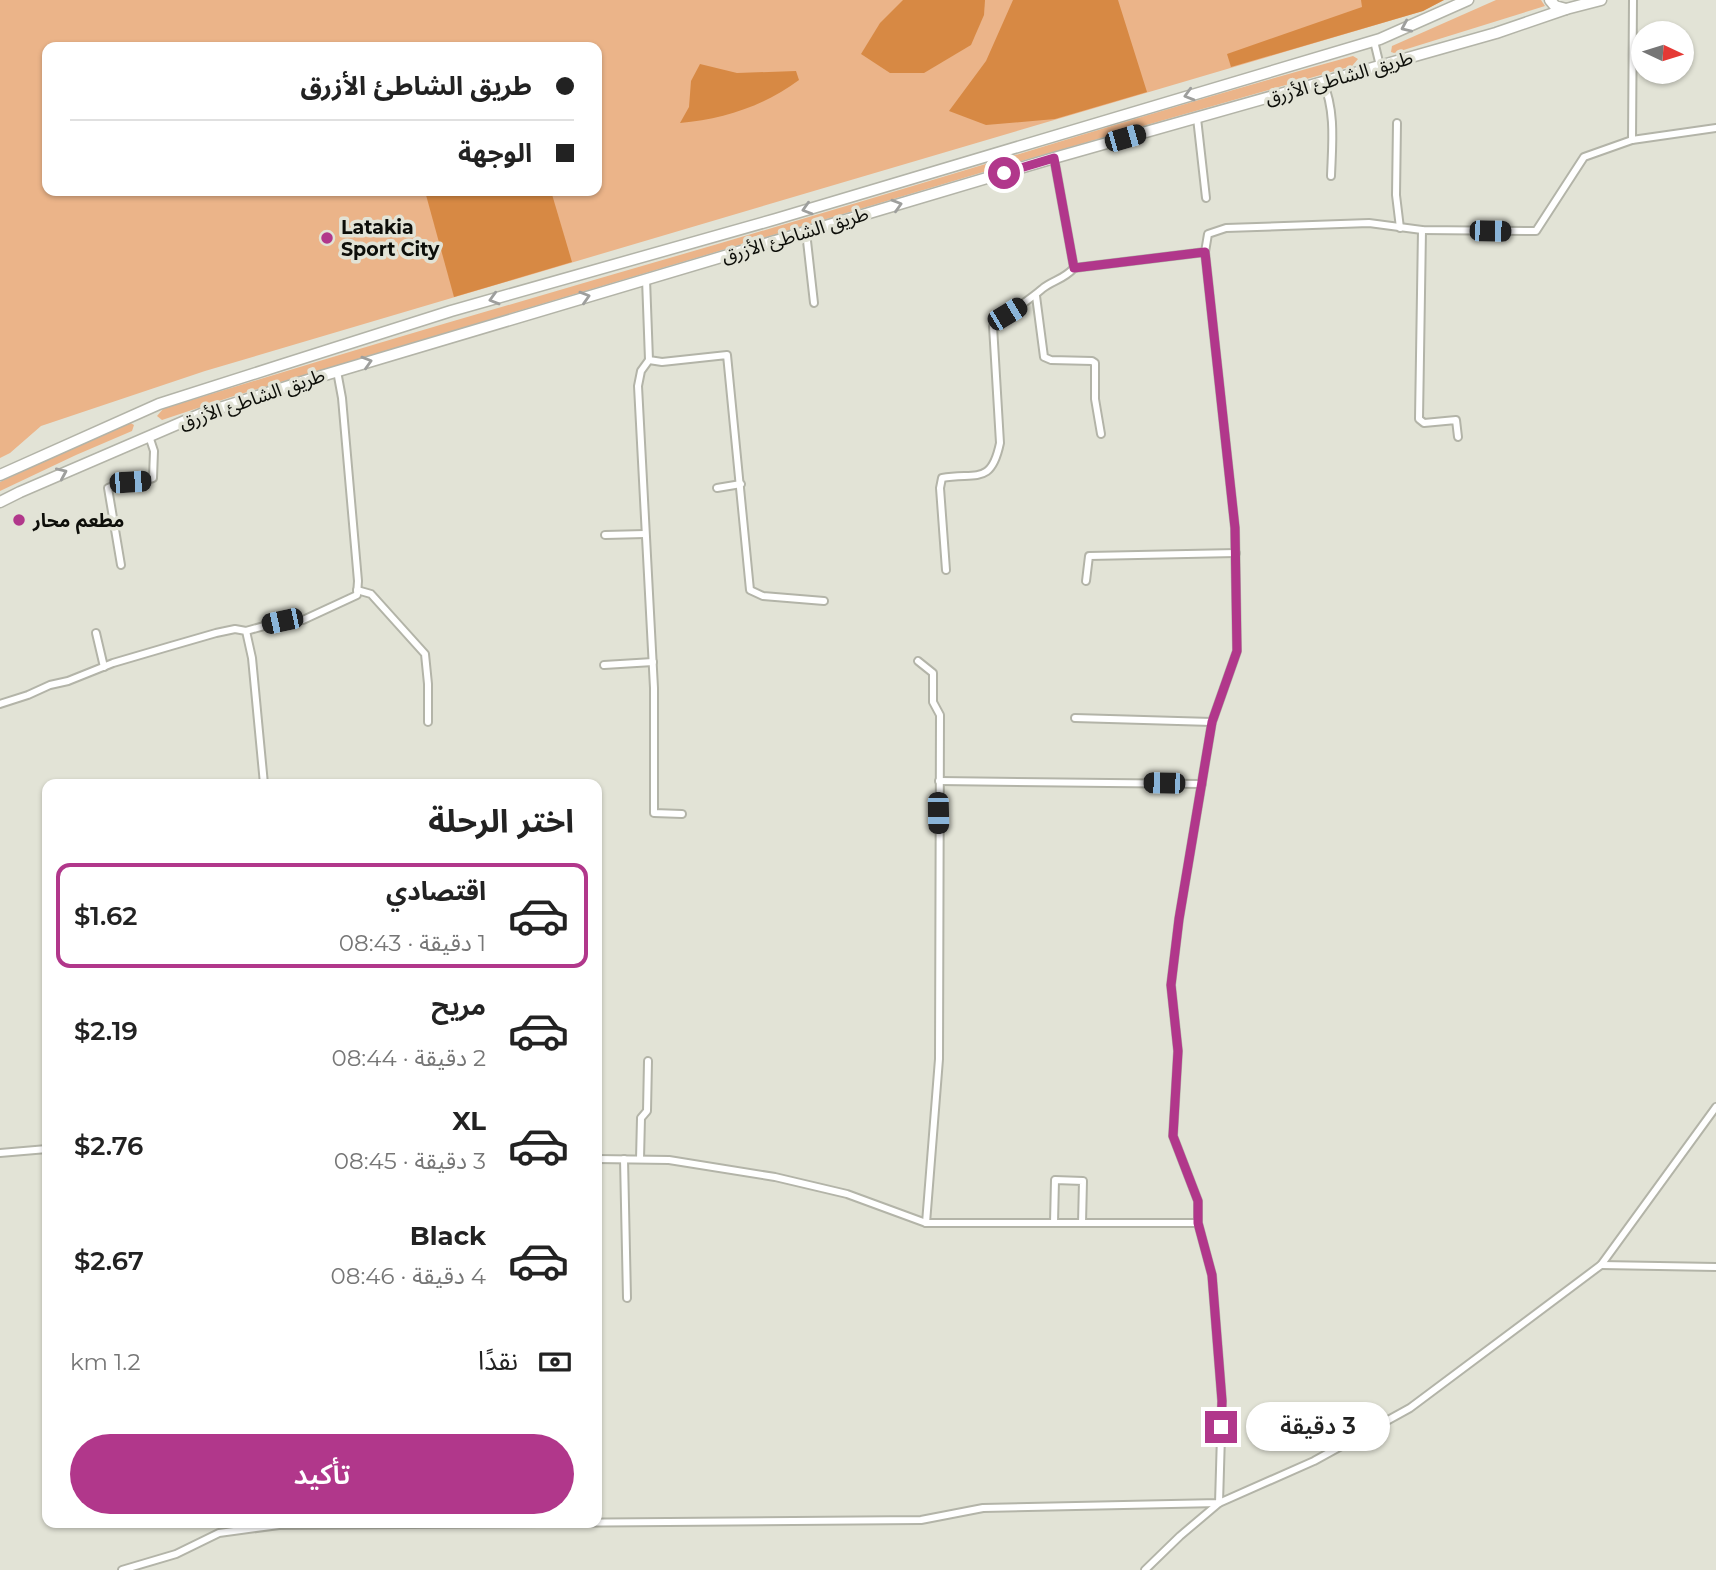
<!DOCTYPE html>
<html lang="ar">
<meta charset="utf-8">
<style>
body{margin:0;font-family:Montserrat,"Noto Sans Arabic",sans-serif;background:#f6f6f6;color:#222;direction:rtl;height:100vh;display:flex;flex-direction:column;font-size:26px;white-space:nowrap}
*{box-sizing:border-box;margin:0}
p{font-size:23px;color:#767676}
.icon{flex:none;width:38px;height:38px;fill:none;stroke:currentColor;stroke-width:2;stroke-linecap:round;stroke-linejoin:round}
.map{position:relative;flex:1;overflow:hidden;direction:ltr}
.panel{position:absolute;left:42px;top:779px;width:560px;height:749px;display:flex;flex-direction:column;background:#fff;border-radius:14px;box-shadow:0 2px 5px #0004;direction:rtl}
.panel>*{flex:none}
.hud{position:absolute;left:42px;top:42px;width:560px;height:154px;border-radius:14px;box-shadow:0 2px 5px #0004;direction:rtl;display:grid;align-content:center;height:154px;padding:0 28px;background:#fff}
.needle{width:46px;rotate:94deg}
.fabs{position:absolute;left:1631px;top:21px;display:grid;gap:14px}
.fabs a{display:grid;place-items:center;width:63px;height:63px;border-radius:50%;background:#fff;box-shadow:0 2px 5px #0004;font-size:35px}
.end{position:absolute;width:32px;height:32px;margin:-16px;border:9px solid #b1378b;background:#fff;box-shadow:0 0 0 4px #fff}
.from{border-radius:50%}
.bubble{position:absolute;height:49px;border-radius:24px;background:#fff;box-shadow:0 2px 5px #0004;font-size:23px;font-weight:600;line-height:49px;text-align:center;direction:rtl}
.car{position:absolute;width:21px;height:42px;margin:-21px -10px;border-radius:9px;box-shadow:0 0 5px 2px #0007;background:linear-gradient(#222 24%,#8ab4d8 0 40%,#222 0 76%,#8ab4d8 0 86%,#222 0)}
.hud b{display:flex;align-items:center;gap:24px;height:66px;font-size:26px}
.hud b+b{border-top:2px solid #e0e0e0}
.hud i{width:18px;height:18px;background:#222}
ul{padding:0;list-style:none}
li{display:flex;align-items:center;gap:21px;height:105px;margin:0 14px 10px;padding:0 14px;border:4px solid transparent;border-radius:14px}
li div{flex:1}
li b{display:block;font-size:26px}
li em{font-style:normal;font-weight:600}
li.selected{border-color:#b1378b}
li>.icon{width:63px;height:63px;stroke-width:1.5}
h2{padding:0 28px;font-size:32px;line-height:84px}
.pay{display:flex;align-items:center;gap:18px;height:77px;padding:0 28px;font-size:26px}
.pay p{margin-inline-start:auto}
.action{display:flex;gap:14px;margin-top:auto;padding:14px 28px}
.action a{flex:1;height:80px;border-radius:42px;background:#b1378b;color:#fff;font-size:28px;font-weight:600;line-height:80px;text-align:center}
.map>svg:first-child{display:block}
.green{fill:#ebb489;fill-rule:evenodd}
.forest{fill:#d78944}
.lines{fill:none;stroke-linecap:round;stroke-linejoin:round}
.minor-casing{stroke:#b3b4a8;stroke-width:10}
.secondary-casing{stroke:#b3b4a8;stroke-width:13}
.minor{stroke:#fff;stroke-width:6}
.secondary{stroke:#fff;stroke-width:10}
.oneway{stroke:#9e9f9d}
.route{stroke:#b1378b;stroke-width:9}
.poi-dot{fill:#b1378b;stroke:#e2e3d6;stroke-width:2.5}
.labels{text-anchor:middle;dominant-baseline:central;stroke-width:7;stroke-linejoin:round;paint-order:stroke}
.street-label{font-size:19px;fill:#0d0e09;stroke:#e2e3d6}
.poi-label{font-size:19px;font-weight:bold;fill:#0d0e09;stroke:#e2e3d6;text-anchor:start}
</style>
<div class="map">
<svg width="1716" height="1570" viewBox="0 0 1716 1570">
<rect width="100%" height="100%" fill="#e2e3d6"/>
<g class="green">
<path d="M0,0H1444L1423,11L205,371L41,426L10,453L0,458ZM47,47H597V191H47Z"/>
<path d="M1496,0H1541L1545,6L1394,53L1391,52L1392,46Z"/>
<path d="M1353,56L1358,59L1352,66L1007,165L234,396L162,420L157,416L163,409C377,342 593,281 809,217C990,164 1171,106 1353,56Z"/>
<path d="M129,422L134,425L132,431L76,455L0,491V482Z"/>
</g>
<g class="forest">
<path d="M903,0H985L984,15L971,45L924,73H890L861,54L880,23Z"/>
<path d="M1013,0H1118L1147,92L1055,119L986,125L949,111L986,61Z"/>
<path d="M1361,0H1444L1423,11L1231,67L1227,54L1362,7Z"/>
<path d="M700,64L737,73L796,71L799,80C764,106 723,119 680,123L689,107L691,81Z"/>
<path d="M428,191H551L572,262L454,297L426,195Z"/>
</g>
<g class="lines">
<defs>
<g id="minor">
<path d="M1374,41L1380,66"/>
<path d="M1323,82C1336,111 1332,146 1331,176"/>
<path d="M1197,118L1206,198"/>
<path d="M1397,123L1396,195L1400,228"/>
<path d="M1632,140L1633,0"/>
<path d="M1054,158L1074,268L1205,252"/>
<path d="M1422,230L1419,419L1424,423L1456,420L1458,437"/>
<path d="M806,232L814,303"/>
<path d="M646,279L649,360L662,362L727,355L750,590L763,596L824,601"/>
<path d="M1036,296L1044,357L1051,360L1092,361L1095,363V399L1101,434"/>
<path d="M649,360L641,371L638,386L654,688V813L682,814"/>
<path d="M717,488L741,484"/>
<path d="M605,535L645,534"/>
<path d="M121,565L108,488C123,481 138,484 153,478L154,451L149,436"/>
<path d="M946,570L940,488L942,478C976,472 991,486 1000,443L993,326C1009,312 1027,302 1042,289C1053,280 1063,280 1074,268"/>
<path d="M1086,581L1089,556L1236,553"/>
<path d="M357,590L371,594L425,654L428,684V722"/>
<path d="M246,631L282,621L303,620L357,595L358,581L342,398L337,371"/>
<path d="M96,633L104,667"/>
<path d="M918,661L933,673V702L940,715L939,1059L926,1223"/>
<path d="M604,665L653,662"/>
<path d="M0,704L28,695L50,685L68,681L113,663L171,646L216,633L235,629L246,631L252,658L264,784"/>
<path d="M1075,718L1212,722"/>
<path d="M939,781L1202,784"/>
<path d="M0,1153L47,1149"/>
<path d="M597,1159L669,1160L775,1177L847,1194L926,1223H1198"/>
<path d="M624,1159L627,1298"/>
<path d="M640,1159L641,1118L647,1111L648,1061"/>
<path d="M1054,1223L1055,1180L1083,1181L1082,1223"/>
<path d="M1601,1265L1716,1267"/>
<path d="M122,1570L176,1554L219,1533L279,1525L921,1520L983,1508L1219,1503L1222,1401L1212,1275L1198,1223V1201L1173,1136L1178,1051L1171,985L1179,919L1212,722L1237,651L1235,528L1205,252L1208,234L1226,228L1369,223L1422,230L1536,231L1584,157L1632,140L1716,128"/>
<path d="M1145,1570L1180,1536L1219,1503L1314,1461L1410,1408L1601,1265L1716,1107"/>
</g>
<g id="secondary">
<path d="M1550,0L1555,6L1566,9"/>
<path d="M0,475L159,404L278,366L451,311L776,219L1380,39L1468,0"/>
<path d="M0,502L20,492L201,414L308,380L1054,158L1496,33L1566,9L1601,0"/>
</g>
</defs>
<use href="#minor" class="minor-casing"/>
<use href="#secondary" class="secondary-casing"/>
<use href="#minor" class="minor"/>
<use href="#secondary" class="secondary"/>
</g>
<defs><path id="oneway-chevron" d="M-2-3.5L2.5 0L-2 3.5" fill="none" stroke-width="1.6" stroke-linecap="round" stroke-linejoin="round" transform="scale(1.75)"/></defs>
<g class="oneway">
<use href="#oneway-chevron" transform="translate(1406 27) rotate(156)"/>
<use href="#oneway-chevron" transform="translate(1189 95) rotate(164)"/>
<use href="#oneway-chevron" transform="translate(897 205) rotate(-17)"/>
<use href="#oneway-chevron" transform="translate(807 209) rotate(163)"/>
<use href="#oneway-chevron" transform="translate(585 297) rotate(-17)"/>
<use href="#oneway-chevron" transform="translate(494 299) rotate(164)"/>
<use href="#oneway-chevron" transform="translate(367 362) rotate(-17)"/>
<use href="#oneway-chevron" transform="translate(62 473) rotate(-24)"/>
</g>
<g class="lines">
<path class="route" d="M1004,173L1054,158L1074,268L1205,252L1235,528L1237,651L1212,722L1179,919L1171,985L1178,1051L1173,1136L1198,1201V1223L1212,1275L1222,1401L1221,1427"/>
</g>
<g class="poi-dot">
<circle cx="327" cy="238" r="7"/>
<circle cx="19" cy="520" r="7"/>
</g>
<g class="labels">
<g class="street-label">
<text transform="translate(1339 78) rotate(-16)">طريق الشاطئ الأزرق</text>
<text transform="translate(795 235) rotate(-17)">طريق الشاطئ الأزرق</text>
<text transform="translate(252 399) rotate(-19)">طريق الشاطئ الأزرق</text>
</g>
<g class="poi-label">
<text x="341" y="227">Latakia<tspan x="341" dy="22">Sport City</tspan></text>
<text x="33" y="520">مطعم محار</text>
</g>
</g>
</svg>
<div class="fabs">
<a><svg class="needle" viewBox="-14 -14 28 28"><path d="M0-13l5 13h-10z" fill="#e53935"/><path d="M0 13l5-13h-10z" fill="#767676"/></svg></a>
</div>
<i class="end from" style="left:1004px;top:173px"></i>
<i class="end" style="left:1221px;top:1427px"></i>
<div class="bubble" style="left:1246px;top:1402px;width:144px">3 دقيقة</div>
<i class="car" style="left:1125px;top:138px;rotate:74deg"></i>
<i class="car" style="left:1490px;top:231px;rotate:91deg"></i>
<i class="car" style="left:1007px;top:314px;rotate:59deg"></i>
<i class="car" style="left:130px;top:482px;rotate:86deg"></i>
<i class="car" style="left:282px;top:621px;rotate:258deg"></i>
<i class="car" style="left:1164px;top:783px;rotate:271deg"></i>
<i class="car" style="left:938px;top:813px;rotate:179deg"></i>
<div class="hud">
<b><i class="from"></i>طريق الشاطئ الأزرق</b>
<b><i></i>الوجهة</b>
</div>
<section class="panel">
<h2>اختر الرحلة</h2>
<ul>
<li class="selected"><svg class="icon" aria-label="car" viewBox="0 0 24 24"><path d="M5 17H2v-5l4-1 3-4h7l3 4 3 1v5h-3M9 17h6M6 11h13"/><circle cx="7" cy="17" r="2"/><circle cx="17" cy="17" r="2"/></svg><div><b>اقتصادي</b><p>1 دقيقة · 08:43</p></div><em>$1.62</em></li>
<li><svg class="icon" aria-label="car" viewBox="0 0 24 24"><path d="M5 17H2v-5l4-1 3-4h7l3 4 3 1v5h-3M9 17h6M6 11h13"/><circle cx="7" cy="17" r="2"/><circle cx="17" cy="17" r="2"/></svg><div><b>مريح</b><p>2 دقيقة · 08:44</p></div><em>$2.19</em></li>
<li><svg class="icon" aria-label="car" viewBox="0 0 24 24"><path d="M5 17H2v-5l4-1 3-4h7l3 4 3 1v5h-3M9 17h6M6 11h13"/><circle cx="7" cy="17" r="2"/><circle cx="17" cy="17" r="2"/></svg><div><b>XL</b><p>3 دقيقة · 08:45</p></div><em>$2.76</em></li>
<li><svg class="icon" aria-label="car" viewBox="0 0 24 24"><path d="M5 17H2v-5l4-1 3-4h7l3 4 3 1v5h-3M9 17h6M6 11h13"/><circle cx="7" cy="17" r="2"/><circle cx="17" cy="17" r="2"/></svg><div><b>Black</b><p>4 دقيقة · 08:46</p></div><em>$2.67</em></li>
</ul>
<div class="pay"><svg class="icon" aria-label="cash" viewBox="0 0 24 24"><path d="M3 7h18v10H3z"/><circle cx="12" cy="12" r="2"/></svg>نقدًا<p>1.2 km</p></div>
<div class="action"><a>تأكيد</a></div>
</section>
</div>
